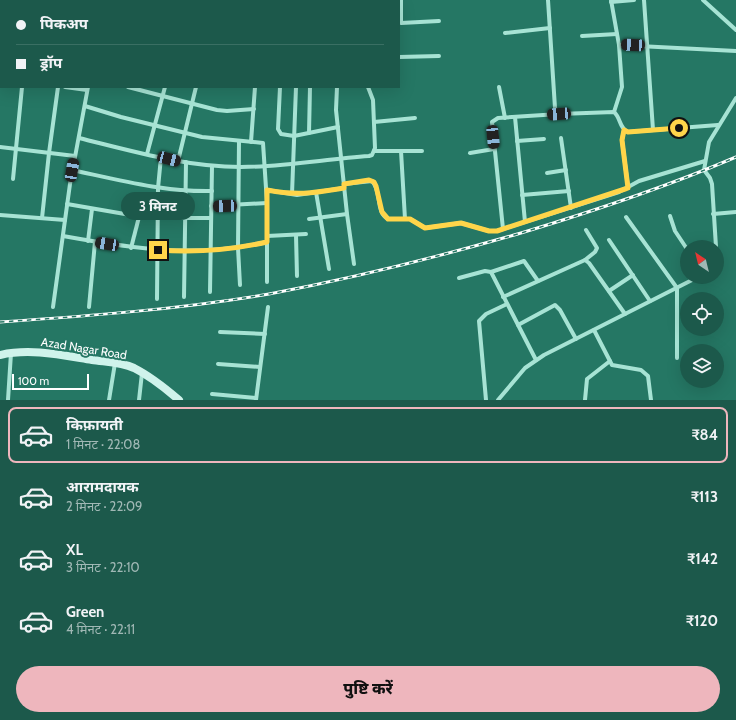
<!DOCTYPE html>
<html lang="hi">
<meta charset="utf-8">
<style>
body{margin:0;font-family:Cabin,"Noto Sans Devanagari",sans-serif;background:#255f52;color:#f1f3f6;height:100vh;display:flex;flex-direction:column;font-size:15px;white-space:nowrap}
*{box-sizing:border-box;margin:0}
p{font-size:13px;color:#a0b8b5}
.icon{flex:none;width:22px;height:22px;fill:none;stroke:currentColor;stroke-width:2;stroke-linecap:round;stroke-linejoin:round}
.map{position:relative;height:400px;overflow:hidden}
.side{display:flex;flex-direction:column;background:#1c594b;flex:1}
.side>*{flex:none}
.banner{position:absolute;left:0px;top:0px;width:400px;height:88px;box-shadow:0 4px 16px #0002;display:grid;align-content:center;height:88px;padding:0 16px;background:#1c594b}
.needle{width:26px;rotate:325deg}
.buttons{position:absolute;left:680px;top:240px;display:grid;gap:8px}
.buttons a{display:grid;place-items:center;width:44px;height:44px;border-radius:50%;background:#1c594b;box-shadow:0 4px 16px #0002;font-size:20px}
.scale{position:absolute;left:12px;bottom:10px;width:77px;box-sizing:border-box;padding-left:4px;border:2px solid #fff;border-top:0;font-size:11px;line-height:14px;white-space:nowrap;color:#fff;-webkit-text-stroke:3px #257764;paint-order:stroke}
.end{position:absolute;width:18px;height:18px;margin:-9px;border:5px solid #ffd54a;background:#111;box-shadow:0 0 0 2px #111}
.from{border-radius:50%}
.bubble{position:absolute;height:28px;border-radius:14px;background:#1c594b;box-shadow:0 4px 16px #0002;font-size:13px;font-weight:800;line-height:28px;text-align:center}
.car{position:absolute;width:12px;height:24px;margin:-12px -6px;border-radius:5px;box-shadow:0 0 3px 1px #0007;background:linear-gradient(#222 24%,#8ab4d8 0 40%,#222 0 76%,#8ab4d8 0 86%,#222 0)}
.banner b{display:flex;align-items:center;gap:14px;height:38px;font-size:15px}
.banner b+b{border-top:1px solid #3a6f63}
.banner i{width:10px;height:10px;background:#f1f3f6}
ul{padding:7px 0 0;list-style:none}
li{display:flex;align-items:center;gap:12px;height:56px;margin:0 8px 6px;padding:0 8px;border:2px solid transparent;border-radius:8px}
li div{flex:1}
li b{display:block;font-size:15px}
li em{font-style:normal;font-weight:800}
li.on{border-color:#eeb6bd}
li>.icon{width:36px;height:36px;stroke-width:1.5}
.button{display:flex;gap:8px;margin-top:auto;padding:8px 16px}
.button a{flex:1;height:46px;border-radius:24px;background:#eeb6bd;color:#111;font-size:16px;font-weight:800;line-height:46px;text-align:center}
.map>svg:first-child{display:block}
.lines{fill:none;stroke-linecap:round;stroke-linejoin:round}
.street{stroke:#a7e3d4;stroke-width:4}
.secondary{stroke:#cff3eb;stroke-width:8}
.rail-casing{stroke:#fff;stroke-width:3}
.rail{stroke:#257764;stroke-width:1.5;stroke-dasharray:4.5;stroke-linecap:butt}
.route{stroke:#ffd54a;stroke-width:5}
.labels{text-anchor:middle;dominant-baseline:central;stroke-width:4;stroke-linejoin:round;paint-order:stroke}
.street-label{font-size:12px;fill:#fff;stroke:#257764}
</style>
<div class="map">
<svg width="736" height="400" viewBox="0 0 736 400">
<rect width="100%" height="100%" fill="#257764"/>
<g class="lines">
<g class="street">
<path d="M299,0V1"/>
<path d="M339,0V1"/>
<path d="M365,0V1"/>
<path d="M401,0V23L439,21"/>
<path d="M548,0L555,108L559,114L614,112C621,118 619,128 628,132L718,125"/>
<path d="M611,0L619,45L622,87L614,112"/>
<path d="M644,0L653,130"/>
<path d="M703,0L736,30"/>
<path d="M18,1V0"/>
<path d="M43,1V0"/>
<path d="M77,1V0"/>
<path d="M111,1V0"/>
<path d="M245,1L246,0"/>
<path d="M611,2L634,0"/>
<path d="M0,24H1"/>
<path d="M505,33L550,28"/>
<path d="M582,36L617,34"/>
<path d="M619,45L736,51"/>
<path d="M399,57L439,56"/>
<path d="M0,77H1"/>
<path d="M65,87L87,90"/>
<path d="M128,87L217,110L227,111L254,109"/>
<path d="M280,87L278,129L281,134L294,136L338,127"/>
<path d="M337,87L336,110L347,214L354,264"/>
<path d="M499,87L505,118"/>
<path d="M85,106L121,117L202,137L263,143L267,203V282"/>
<path d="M515,117L525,222"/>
<path d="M374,122L415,118"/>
<path d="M624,130L622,140L628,187"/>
<path d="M309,133L310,87"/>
<path d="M79,138C132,151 186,167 241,167C284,167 326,159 369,156L372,155L375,148L373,100L368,87"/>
<path d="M561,138L571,208"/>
<path d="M239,141L238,248L240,285"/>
<path d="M517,141L544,139"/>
<path d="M251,142L255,87"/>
<path d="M0,147L75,156"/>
<path d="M374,151H422"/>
<path d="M401,151L405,219"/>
<path d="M470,153L494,149"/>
<path d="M147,154L165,87"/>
<path d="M178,161L196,87"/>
<path d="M72,170C119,180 164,192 212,191"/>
<path d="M547,173L566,170"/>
<path d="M13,179L22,87"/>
<path d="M344,184L372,181C382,191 375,212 388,219H410L425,228L461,223L489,231H497L619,192L639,181L705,161"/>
<path d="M267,190L297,195L344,188"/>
<path d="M316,192L329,269"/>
<path d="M292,194L296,87"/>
<path d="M522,195L569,191"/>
<path d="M67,204L148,218H210"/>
<path d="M211,206L267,203"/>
<path d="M713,214L736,212"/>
<path d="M0,215L65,220"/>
<path d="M670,216L675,231L687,249"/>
<path d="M626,217L677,288V358"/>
<path d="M42,218L49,153L58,87"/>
<path d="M309,219L347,214"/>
<path d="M503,229L492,122L498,118L559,114"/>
<path d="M296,235L297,276"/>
<path d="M63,236C135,249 195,258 267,242"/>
<path d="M267,236L306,234"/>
<path d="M609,240L650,301"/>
<path d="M88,241L92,209"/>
<path d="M716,247L712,184L710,178L704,170L709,142L736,98"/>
<path d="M131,248L139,217"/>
<path d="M585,260L595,252L597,248L586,230"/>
<path d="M491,272L524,261L538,281"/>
<path d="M459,278L485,271L491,272L536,360"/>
<path d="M609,291L633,275"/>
<path d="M210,292L212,166"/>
<path d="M184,297L186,162"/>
<path d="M503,297L585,260L589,263L625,314"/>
<path d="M157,299L158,188L161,157"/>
<path d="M53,307L70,184L88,87"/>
<path d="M89,307L95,242"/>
<path d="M518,325L555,305L560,310L576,339"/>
<path d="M594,330L612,365L641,370L648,376L651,400"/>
<path d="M220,332L265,334"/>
<path d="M218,364L260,367"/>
<path d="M212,394L256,398"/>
<path d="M8,400L11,353"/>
<path d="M109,400L115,363"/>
<path d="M139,400L142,373"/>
<path d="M256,400L268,307"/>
<path d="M486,400L479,321L486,314L507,304"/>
<path d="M498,400L525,368L544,355L698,277"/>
<path d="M585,400L587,379L610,361"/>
</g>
<path class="secondary" d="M0,355C30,348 61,355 92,360C105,362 121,362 134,368C150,376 165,388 179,400"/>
<defs>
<path id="rail" d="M0,322C89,316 181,309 269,294C354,278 438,257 521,233C594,211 666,187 736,157"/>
</defs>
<use href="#rail" class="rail-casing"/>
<use href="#rail" class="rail"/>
</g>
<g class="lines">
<path class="route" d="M158,250C196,253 231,250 267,242V190C298,196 313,193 344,188V184L369,180L374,182L376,186L382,212L388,219H410L425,228L461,223L489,231H497L625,189L628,188L622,140L624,130L628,132L679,128"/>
</g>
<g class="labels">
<g class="street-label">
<text transform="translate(84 348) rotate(9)">Azad Nagar Road</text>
</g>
</g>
</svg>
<div class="buttons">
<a><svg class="needle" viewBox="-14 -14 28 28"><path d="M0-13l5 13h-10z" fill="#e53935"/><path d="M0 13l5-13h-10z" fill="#a0b8b5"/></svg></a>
<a><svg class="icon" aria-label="locate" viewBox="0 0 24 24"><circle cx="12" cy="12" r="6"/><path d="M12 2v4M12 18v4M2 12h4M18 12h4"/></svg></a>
<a><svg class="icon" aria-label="layers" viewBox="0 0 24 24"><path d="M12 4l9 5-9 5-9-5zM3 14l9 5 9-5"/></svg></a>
</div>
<div class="scale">100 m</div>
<i class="end from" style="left:679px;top:128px"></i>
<i class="end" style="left:158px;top:250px"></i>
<div class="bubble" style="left:121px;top:192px;width:74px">3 मिनट</div>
<i class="car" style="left:633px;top:45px;rotate:273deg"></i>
<i class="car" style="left:559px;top:114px;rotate:266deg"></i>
<i class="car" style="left:493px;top:137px;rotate:174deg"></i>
<i class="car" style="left:169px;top:159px;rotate:105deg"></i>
<i class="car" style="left:72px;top:170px;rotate:10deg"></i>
<i class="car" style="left:225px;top:206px;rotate:268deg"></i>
<i class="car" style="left:107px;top:244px;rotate:279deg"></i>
<div class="banner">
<b><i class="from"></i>पिकअप</b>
<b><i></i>ड्रॉप</b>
</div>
</div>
<section class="side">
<ul>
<li class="on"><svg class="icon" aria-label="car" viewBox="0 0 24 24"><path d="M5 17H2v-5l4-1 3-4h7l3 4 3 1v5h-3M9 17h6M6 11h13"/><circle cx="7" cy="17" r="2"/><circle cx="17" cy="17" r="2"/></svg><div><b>किफ़ायती</b><p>1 मिनट · 22:08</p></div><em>₹84</em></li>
<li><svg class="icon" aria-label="car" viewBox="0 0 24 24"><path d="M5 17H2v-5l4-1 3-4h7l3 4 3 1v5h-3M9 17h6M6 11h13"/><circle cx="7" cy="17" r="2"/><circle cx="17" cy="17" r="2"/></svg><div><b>आरामदायक</b><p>2 मिनट · 22:09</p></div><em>₹113</em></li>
<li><svg class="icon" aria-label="car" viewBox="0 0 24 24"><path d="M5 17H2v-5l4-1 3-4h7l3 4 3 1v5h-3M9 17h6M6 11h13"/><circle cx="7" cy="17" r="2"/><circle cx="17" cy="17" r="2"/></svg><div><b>XL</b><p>3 मिनट · 22:10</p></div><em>₹142</em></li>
<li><svg class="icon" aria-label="car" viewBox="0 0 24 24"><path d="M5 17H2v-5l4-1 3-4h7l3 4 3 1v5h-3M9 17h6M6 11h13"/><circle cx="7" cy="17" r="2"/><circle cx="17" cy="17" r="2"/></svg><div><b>Green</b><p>4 मिनट · 22:11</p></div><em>₹120</em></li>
</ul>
<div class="button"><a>पुष्टि करें</a></div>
</section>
